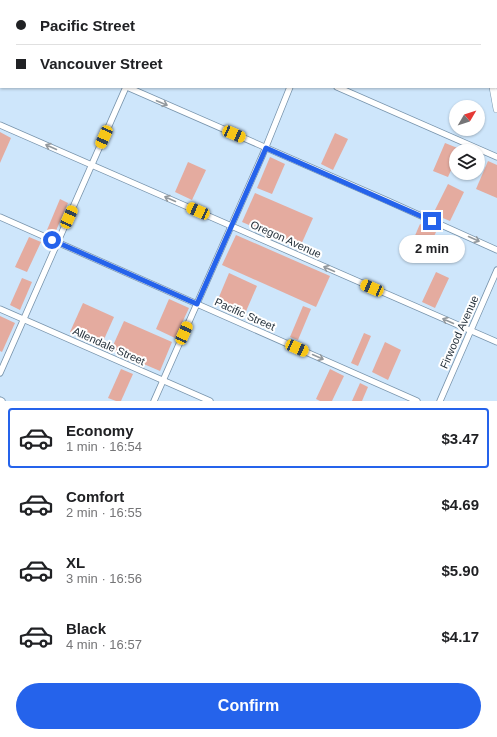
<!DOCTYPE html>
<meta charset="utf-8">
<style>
body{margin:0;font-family:Helvetica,sans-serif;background:#f6f6f6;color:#202124;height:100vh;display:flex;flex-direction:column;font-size:15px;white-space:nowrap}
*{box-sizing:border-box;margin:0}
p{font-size:13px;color:#757577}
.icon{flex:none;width:22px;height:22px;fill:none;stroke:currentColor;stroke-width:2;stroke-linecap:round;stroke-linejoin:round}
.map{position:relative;height:401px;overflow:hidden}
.panel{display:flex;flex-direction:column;background:#fff;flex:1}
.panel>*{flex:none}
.banner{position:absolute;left:0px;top:0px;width:497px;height:88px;box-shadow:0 1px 3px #0004;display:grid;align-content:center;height:88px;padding:0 16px;background:#fff}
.needle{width:26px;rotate:51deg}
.fabs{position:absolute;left:449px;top:100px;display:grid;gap:8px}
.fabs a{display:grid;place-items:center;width:36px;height:36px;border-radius:50%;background:#fff;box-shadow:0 1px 3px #0004;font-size:20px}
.end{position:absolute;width:18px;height:18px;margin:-9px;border:5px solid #2563eb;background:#fff;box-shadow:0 0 0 2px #fff}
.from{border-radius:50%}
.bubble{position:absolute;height:28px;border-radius:14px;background:#fff;box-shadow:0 1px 3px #0004;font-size:13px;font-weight:700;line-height:28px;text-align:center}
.car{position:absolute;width:12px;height:24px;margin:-12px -6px;border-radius:5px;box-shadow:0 0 3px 1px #0007;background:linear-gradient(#f5c518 24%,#345 0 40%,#f5c518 0 76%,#345 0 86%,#f5c518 0)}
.banner b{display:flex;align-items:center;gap:14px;height:38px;font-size:15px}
.banner b+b{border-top:1px solid #e0e0e0}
.banner i{width:10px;height:10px;background:#202124}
ul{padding:7px 0 0;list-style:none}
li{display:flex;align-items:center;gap:12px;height:60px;margin:0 8px 6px;padding:0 8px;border:2px solid transparent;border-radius:4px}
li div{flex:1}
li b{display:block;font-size:15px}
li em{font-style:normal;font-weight:700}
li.selected{border-color:#2563eb}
li>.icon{width:36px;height:36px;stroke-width:1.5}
.cta{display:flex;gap:8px;margin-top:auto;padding:8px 16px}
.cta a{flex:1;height:46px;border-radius:24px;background:#2563eb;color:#fff;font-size:16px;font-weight:700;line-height:46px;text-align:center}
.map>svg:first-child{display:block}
.grass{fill:#e4ab9f}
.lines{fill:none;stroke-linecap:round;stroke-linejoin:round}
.minor-casing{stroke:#7894ac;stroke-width:7}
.tertiary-casing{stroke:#7894ac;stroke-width:8}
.minor{stroke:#fff;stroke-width:5.5}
.tertiary{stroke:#fff;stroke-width:7}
.oneway{stroke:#93999e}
.route{stroke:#2563eb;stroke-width:5}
.labels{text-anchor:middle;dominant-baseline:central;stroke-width:4;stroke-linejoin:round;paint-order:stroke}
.street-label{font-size:11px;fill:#27333d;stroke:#fff}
</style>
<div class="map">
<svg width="497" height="401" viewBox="0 0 497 401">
<rect width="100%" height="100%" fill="#cee6fb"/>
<g class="grass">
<path d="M0,132L11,138L0,163Z"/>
<path d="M335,133L348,139L333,170L321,164Z"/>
<path d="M445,143L460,149L459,151H456V159L448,177L433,171Z"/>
<path d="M270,157L285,164L272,194L257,188Z"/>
<path d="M488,161L497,165V198L476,189Z"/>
<path d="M188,162L206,170L192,200L175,192Z"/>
<path d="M448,184L464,192L450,221L433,214Z"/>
<path d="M255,193L313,218L300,247L242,222Z"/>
<path d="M60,199L68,203L55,233L47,230Z"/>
<path d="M420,224L436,232L423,261L407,254Z"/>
<path d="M236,235L330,276L316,307L222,265Z"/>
<path d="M29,237L41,242L27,272L15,267Z"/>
<path d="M436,272L449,278L435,308L422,302Z"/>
<path d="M229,273L257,286L244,316L216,304Z"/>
<path d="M22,278L32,282L20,310L10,305Z"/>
<path d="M169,299L189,308L175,338L156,329Z"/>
<path d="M83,303L114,317L101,346L70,332Z"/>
<path d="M303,306L311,309L298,340L290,337Z"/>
<path d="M0,316L15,323L2,352L0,351Z"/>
<path d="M124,321L172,342L160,371L111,350Z"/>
<path d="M364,333L371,336L358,366L351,363Z"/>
<path d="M385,342L401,350L388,380L372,372Z"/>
<path d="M121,369L133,374L121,401H116L108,398Z"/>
<path d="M330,369L344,376L332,401H320L316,399Z"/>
<path d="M360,383L368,387L362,401H352Z"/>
</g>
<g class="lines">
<defs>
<g id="minor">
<path d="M141,0L144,1"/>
<path d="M341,0L344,1"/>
<path d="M161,1L162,0"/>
<path d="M325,1L326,0"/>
<path d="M0,31L1,32"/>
<path d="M127,87L388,201L497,250"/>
<path d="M337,87L497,157"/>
<path d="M0,125L497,342"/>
<path d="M0,217L417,401"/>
<path d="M0,309L210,401"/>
<path d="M0,373L126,87"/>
<path d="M0,400L2,401"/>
<path d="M154,401L263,154L290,87"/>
<path d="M440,401L497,270"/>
</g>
<g id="tertiary">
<path d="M475,0L476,1"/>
<path d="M493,87L497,109"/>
</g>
</defs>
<use href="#minor" class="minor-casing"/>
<use href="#tertiary" class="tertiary-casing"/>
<use href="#minor" class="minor"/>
<use href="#tertiary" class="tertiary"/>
</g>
<defs><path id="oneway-shaft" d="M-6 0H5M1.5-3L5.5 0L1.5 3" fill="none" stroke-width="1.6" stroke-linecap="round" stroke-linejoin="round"/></defs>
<g class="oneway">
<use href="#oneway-shaft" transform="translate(162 103) rotate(23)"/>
<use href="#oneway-shaft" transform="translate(51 147) rotate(-156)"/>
<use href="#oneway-shaft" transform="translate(170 199) rotate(-156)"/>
<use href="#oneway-shaft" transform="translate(474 239) rotate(24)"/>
<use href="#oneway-shaft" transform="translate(329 269) rotate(-156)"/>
<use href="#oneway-shaft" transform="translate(448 321) rotate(-156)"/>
<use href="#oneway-shaft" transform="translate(318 357) rotate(24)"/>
</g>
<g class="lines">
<path class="route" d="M52,240L197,304L266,148L432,221"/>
</g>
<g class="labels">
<g class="street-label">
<text transform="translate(286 239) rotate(24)">Oregon Avenue</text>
<text transform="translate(245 314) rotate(24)">Pacific Street</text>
<text transform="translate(459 332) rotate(-66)">Firwood Avenue</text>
<text transform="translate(109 346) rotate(24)">Allendale Street</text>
</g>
</g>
</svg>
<div class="fabs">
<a><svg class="needle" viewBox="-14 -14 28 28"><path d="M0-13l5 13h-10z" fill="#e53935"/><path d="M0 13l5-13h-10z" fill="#757577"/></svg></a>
<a><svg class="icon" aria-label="layers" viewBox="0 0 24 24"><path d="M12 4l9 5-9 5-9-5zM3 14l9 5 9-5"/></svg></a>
</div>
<i class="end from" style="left:52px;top:240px"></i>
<i class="end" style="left:432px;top:221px"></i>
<div class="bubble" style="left:399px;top:235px;width:66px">2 min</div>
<i class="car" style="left:234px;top:134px;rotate:113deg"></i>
<i class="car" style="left:104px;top:137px;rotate:204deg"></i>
<i class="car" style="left:198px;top:211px;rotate:294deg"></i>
<i class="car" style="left:69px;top:217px;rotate:24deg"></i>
<i class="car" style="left:372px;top:288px;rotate:293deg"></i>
<i class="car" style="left:184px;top:333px;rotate:24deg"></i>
<i class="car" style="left:297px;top:348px;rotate:114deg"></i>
<div class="banner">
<b><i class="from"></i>Pacific Street</b>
<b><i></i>Vancouver Street</b>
</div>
</div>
<section class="panel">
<ul>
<li class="selected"><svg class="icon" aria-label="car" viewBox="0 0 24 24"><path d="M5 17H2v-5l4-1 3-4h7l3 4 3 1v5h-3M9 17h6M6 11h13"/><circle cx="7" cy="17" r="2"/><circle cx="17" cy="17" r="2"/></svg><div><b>Economy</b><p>1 min · 16:54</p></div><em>$3.47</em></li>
<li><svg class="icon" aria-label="car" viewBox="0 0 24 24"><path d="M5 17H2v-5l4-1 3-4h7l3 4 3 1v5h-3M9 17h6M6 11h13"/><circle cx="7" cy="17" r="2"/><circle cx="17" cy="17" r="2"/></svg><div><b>Comfort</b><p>2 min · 16:55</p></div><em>$4.69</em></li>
<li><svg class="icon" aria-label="car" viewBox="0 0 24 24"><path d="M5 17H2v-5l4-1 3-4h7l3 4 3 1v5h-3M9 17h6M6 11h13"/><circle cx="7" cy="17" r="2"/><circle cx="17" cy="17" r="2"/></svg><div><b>XL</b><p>3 min · 16:56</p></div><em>$5.90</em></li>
<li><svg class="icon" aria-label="car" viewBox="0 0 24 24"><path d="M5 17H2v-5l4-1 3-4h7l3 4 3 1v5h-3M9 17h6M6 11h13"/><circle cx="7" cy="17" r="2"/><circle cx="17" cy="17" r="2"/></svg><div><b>Black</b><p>4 min · 16:57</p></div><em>$4.17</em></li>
</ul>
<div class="cta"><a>Confirm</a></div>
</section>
